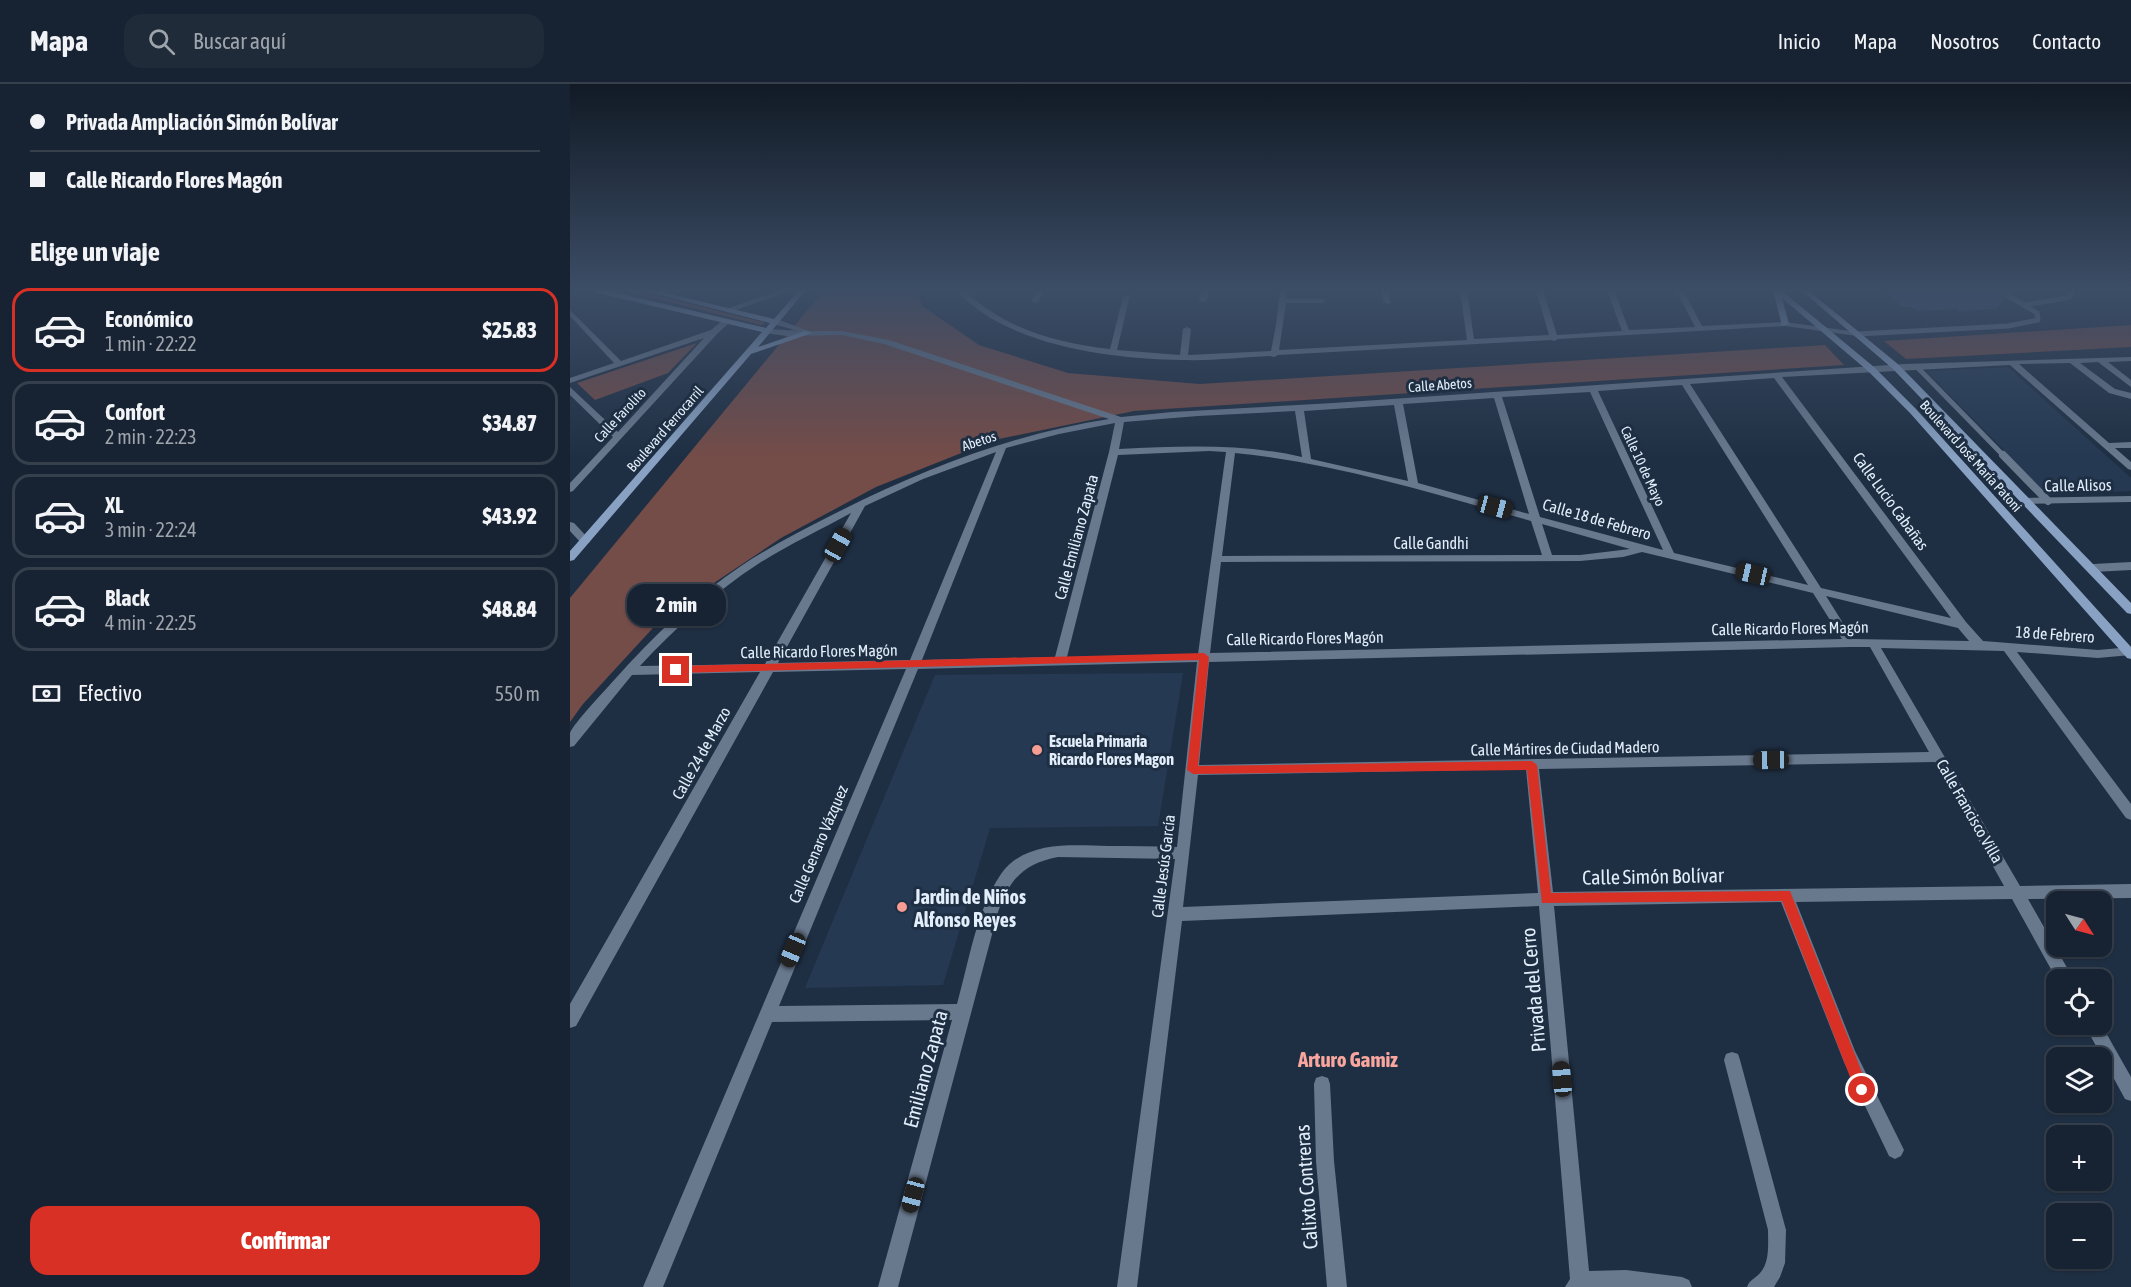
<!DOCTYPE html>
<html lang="es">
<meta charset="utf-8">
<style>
body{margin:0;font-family:"Asap Condensed",sans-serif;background:#202b3a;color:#f1f3f6;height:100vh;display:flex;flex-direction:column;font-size:22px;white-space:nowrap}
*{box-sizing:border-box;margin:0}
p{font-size:20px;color:#9ea4ac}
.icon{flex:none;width:33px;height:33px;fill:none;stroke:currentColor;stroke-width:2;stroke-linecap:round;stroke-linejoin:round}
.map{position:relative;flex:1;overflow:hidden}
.drawer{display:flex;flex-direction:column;background:#172332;width:570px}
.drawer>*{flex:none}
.guide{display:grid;align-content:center;height:132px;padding:0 30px;background:#172332}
.needle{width:39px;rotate:126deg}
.controls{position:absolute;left:1476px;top:807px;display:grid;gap:12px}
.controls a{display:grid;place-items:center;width:66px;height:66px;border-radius:12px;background:#172332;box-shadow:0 2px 4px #0004,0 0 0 2px #36404d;font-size:30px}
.end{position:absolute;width:27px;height:27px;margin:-14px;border:8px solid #d93025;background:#fff;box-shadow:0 0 0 3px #fff}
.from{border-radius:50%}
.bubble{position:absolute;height:42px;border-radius:18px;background:#172332;box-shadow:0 2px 4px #0004,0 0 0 2px #36404d;font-size:20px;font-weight:800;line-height:42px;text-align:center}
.car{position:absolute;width:18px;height:36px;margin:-18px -9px;border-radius:8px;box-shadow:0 0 4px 2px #0007;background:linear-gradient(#222 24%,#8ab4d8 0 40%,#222 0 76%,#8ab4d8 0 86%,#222 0)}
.guide b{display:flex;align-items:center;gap:21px;height:57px;font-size:22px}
.guide b+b{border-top:2px solid #36404d}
.guide i{width:15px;height:15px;background:#f1f3f6}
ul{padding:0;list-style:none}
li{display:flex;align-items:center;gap:18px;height:84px;margin:0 12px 9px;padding:0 18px;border:3px solid #36404d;border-radius:18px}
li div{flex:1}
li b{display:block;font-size:22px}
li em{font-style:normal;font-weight:800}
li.on{border-color:#d93025}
li>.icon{width:54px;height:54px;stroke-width:1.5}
h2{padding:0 30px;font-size:27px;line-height:72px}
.pay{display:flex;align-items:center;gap:15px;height:66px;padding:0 30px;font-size:22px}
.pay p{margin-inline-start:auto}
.action{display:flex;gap:12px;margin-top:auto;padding:12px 30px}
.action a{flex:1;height:69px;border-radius:18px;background:#d93025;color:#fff;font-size:24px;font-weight:800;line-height:69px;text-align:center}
header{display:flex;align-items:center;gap:36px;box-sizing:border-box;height:84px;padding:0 30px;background:#172332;border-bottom:2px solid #36404d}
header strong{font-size:28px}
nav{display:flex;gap:33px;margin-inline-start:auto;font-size:21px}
.search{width:420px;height:54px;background:#202b3a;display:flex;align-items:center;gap:15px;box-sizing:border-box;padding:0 21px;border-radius:18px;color:#9ea4ac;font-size:22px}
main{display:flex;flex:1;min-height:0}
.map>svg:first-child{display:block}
.built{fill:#253953}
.green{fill:#744c48}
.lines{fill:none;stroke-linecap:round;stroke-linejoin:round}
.lane-far1{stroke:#68788d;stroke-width:5}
.lane{stroke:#68788d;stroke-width:8}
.street{fill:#68788d;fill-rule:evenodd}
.secondary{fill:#89a2c3;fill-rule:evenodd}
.wall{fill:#345177}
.route{fill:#d93025}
.poi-dot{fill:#f59c93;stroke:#1f2f43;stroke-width:2}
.labels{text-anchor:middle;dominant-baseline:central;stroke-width:6;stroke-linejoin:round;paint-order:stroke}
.far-street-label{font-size:14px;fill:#e3eefb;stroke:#1f2f43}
.street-label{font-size:16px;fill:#e3eefb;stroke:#1f2f43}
.poi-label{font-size:16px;font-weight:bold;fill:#e3eefb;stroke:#1f2f43;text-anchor:start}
.near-street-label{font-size:20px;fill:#e3eefb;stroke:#1f2f43}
.near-poi-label{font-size:20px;font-weight:bold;fill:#e3eefb;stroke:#1f2f43;text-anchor:start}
.near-neighbourhood-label{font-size:21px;font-weight:bold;fill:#f9a69e;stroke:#1f2f43}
</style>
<header>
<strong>Mapa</strong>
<div class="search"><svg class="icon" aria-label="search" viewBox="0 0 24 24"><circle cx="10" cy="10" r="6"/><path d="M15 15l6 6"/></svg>Buscar aquí</div>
<nav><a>Inicio</a><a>Mapa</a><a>Nosotros</a><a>Contacto</a></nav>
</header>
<main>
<section class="drawer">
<div class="guide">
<b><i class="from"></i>Privada Ampliación Simón Bolívar</b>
<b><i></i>Calle Ricardo Flores Magón</b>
</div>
<h2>Elige un viaje</h2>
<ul>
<li class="on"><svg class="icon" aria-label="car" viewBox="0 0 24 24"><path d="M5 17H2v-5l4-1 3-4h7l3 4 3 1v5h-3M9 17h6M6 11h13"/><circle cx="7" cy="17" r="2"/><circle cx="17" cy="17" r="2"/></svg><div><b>Económico</b><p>1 min · 22:22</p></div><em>$25.83</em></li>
<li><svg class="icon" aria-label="car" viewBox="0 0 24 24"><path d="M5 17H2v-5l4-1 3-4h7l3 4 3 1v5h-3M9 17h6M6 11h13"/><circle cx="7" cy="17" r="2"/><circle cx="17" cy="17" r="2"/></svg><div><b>Confort</b><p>2 min · 22:23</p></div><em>$34.87</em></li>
<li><svg class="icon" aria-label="car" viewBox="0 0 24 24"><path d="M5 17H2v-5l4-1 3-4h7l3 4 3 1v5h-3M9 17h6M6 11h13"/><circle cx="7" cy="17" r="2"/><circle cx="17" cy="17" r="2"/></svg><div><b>XL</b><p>3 min · 22:24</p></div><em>$43.92</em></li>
<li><svg class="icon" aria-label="car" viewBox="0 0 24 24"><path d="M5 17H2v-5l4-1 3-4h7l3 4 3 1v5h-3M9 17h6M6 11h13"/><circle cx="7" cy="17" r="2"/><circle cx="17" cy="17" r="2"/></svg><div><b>Black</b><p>4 min · 22:25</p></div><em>$48.84</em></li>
</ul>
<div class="pay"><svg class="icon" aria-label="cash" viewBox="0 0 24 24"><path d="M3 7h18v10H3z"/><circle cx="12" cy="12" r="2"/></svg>Efectivo<p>550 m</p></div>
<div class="action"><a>Confirmar</a></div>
</section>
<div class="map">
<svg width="1561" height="1203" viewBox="0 0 1561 1203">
<rect width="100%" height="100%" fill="#1f2f43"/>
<g class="built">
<path d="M1438,283L1561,394V407L1478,411L1356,287Z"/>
<path d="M613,589L588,742L420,744L373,901L235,904L365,591Z"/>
</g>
<g class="green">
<path d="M51,206H65L196,239L191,241Z"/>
<path d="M254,206H347L352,222L409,261L498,289L630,300L1255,261L1274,281L564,327L424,356L306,403L211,454L93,533L13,620L0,638V514Z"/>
<path d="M1561,241V263L1336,275L1314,257Z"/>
<path d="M127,259L98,289L25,316L7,299Z"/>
</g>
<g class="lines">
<g class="lane-far1">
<path d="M1428,206L1454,221L1496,214L1500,212L1502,206"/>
<path d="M1287,250L1438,242L1468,236L1467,229L1454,221"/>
<path d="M1347,283L1435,373"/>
</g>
<path class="lane" d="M1433,371L1478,417"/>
<g class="street">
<path d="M93,206H104L89,211L85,209Z"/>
<path d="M212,206H222L160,228L153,226Z"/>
<path d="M386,206H394C435,245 484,258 540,265L553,213L560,211L547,266L610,271L613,245L617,243L621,245L618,271L701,267L706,241L710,206H716V215H752L756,217L752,219H716L709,266L897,256L890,206H897L904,255L979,251L966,206H973L987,251L1052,247L1037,206H1044L1059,246L1125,243L1106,206H1113L1132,242L1215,238L1287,248L1291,250L1287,252L1215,242L988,255L984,257L981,256L708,271L704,273L700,272C672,273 642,277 613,276C541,275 436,262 386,206Z"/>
<path d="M467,206H474L469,217L465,219L461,217Z"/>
<path d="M632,206H639L637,216L633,218L629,216Z"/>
<path d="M812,206H819L820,220L813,218Z"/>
<path d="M0,226L51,277L141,246L153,236L160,238L147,250L3,407L0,408V399L43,353L0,311V303L48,348L134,254L0,299V294L44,279L0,232Z"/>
<path d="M203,236H209L239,247H272L319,256L551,333L602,328L763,319L1334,280L1561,273V277L1538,278L1561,296V303L1528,278L1510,279L1545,305L1561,309V315L1539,309L1500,279L1449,280L1539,359L1561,358V364H1545L1561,378V386L1558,385L1440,281L1212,293L1396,538L1413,557L1528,566L1561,563V571L1528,574L1447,568L1561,720V736L1556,734L1434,567L1311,564L1450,802L1561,800V814L1458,815L1504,896H1487L1442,815L1226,818L1285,967L1334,1066L1331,1072L1325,1075L1319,1072L1274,978L1211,818L984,822L1019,1187L1056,1186L1112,1193L1119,1196L1122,1203H995L1000,1195L969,822L612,837L567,1203H547L605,775L488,773C453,780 440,795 428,828L328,1203H308L382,936L202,938L93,1203H73L336,585L203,588L6,942L0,944V920L190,588L62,591L4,662L0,663C0,659 0,653 0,649C3,640 38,603 46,594C83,552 125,513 171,482C199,463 231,447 262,431C349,387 441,350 539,335L314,260L272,251L217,252L195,249V245H198L229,247L203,240ZM1204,294L1381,534L1251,504L1120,300ZM1112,301L1238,501L1104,469L1028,307ZM1020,308L1093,466L970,433L932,313ZM924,314L959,430L848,399L833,320ZM824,321L838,397L741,375L734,327ZM725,327L732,373C671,359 611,362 549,365L554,338L628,332ZM545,339L539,368L485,573L352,576L436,364L489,350ZM639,367L656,368L628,570L497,573L548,371ZM426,368L340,576L208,579L295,422L353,395ZM665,369C766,379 864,410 961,437L972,471L652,472ZM281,429L195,580L70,582C105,544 145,508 188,480C218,461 250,446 281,429ZM972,440L1060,465L1010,471H982ZM1072,468L1243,509L1272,555L640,569L651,478L1010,477L1053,473ZM1256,512L1388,544L1399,557L1283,555ZM1280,563H1300L1359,668L629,681L639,578ZM627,578L607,763C584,762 561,762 538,762C502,761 455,756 431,790C406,827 399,878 387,920L209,922L348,585ZM1365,678L1434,802L983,808L969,685ZM956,685L968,809L613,823L628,691Z"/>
<path d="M1561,412V418L1455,420L1450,417L1455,414Z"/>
<path d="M0,438L4,439L19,455L20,457L19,459H11L0,447Z"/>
<path d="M1561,478V486L1523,488L1518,484L1523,480Z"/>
<path d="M1514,940H1531L1561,993V1017L1555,1015Z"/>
<path d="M1162,968L1168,970L1170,976L1216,1146L1215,1179L1210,1193L1204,1203H1177C1180,1195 1185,1195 1190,1189C1200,1178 1198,1160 1198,1146L1154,976L1156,970Z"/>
<path d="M752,992L758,994L760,1000L764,1077L777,1203H757L746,1077L744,1000L746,994Z"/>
</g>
<g class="secondary">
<path d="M24,206H35L196,244L200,239L71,206H83L204,235L229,206H236L188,263L235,247L242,249L181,270L4,476L0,477V467L192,248L24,208Z"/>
<path d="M1203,206H1211L1304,283L1346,325L1561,563V575L1557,574L1340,329L1298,287L1212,214L1219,240L1212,242Z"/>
<path d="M1231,206H1238L1329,281L1561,519V530L1557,529L1323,285Z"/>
</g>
</g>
<path class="wall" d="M1312,206H1438L1428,224L1390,228L1386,225L1348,227L1341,223H1333Z"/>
<linearGradient id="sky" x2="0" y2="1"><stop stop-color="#111a25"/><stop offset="0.55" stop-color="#3c4d66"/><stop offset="1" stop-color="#3c4d66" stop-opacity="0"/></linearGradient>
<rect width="1561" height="374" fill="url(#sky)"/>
<path class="route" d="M634,569L639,573L628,682L962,677L967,681L981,809L1220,807L1299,1006L1297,1011L1292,1013L1287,1011L1212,817L972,819L957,686L623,690L617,686L629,576L106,589L101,586L106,582Z"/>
<g class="poi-dot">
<circle cx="467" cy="666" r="6"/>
<circle cx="332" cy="823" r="6"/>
</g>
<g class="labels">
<g class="far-street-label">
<text transform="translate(870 301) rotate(-4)">Calle Abetos</text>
<text transform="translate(50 331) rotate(-47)">Calle Farolito</text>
<text transform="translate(95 345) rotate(-49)">Boulevard Ferrocarril</text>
<text transform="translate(409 357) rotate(-18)">Abetos</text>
<text transform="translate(1401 372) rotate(48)">Boulevard José María Patoni</text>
<text transform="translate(1073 382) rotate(65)">Calle 10 de Mayo</text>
</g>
<g class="street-label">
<text transform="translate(1508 401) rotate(-1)">Calle Alisos</text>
<text transform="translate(1321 417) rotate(54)">Calle Lucio Cabañas</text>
<text transform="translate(1027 435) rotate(16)">Calle 18 de Febrero</text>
<text transform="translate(506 453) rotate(-75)">Calle Emiliano Zapata</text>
<text x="861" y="459">Calle Gandhi</text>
<text transform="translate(1220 544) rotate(-1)">Calle Ricardo Flores Magón</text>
<text transform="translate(1485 550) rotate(4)">18 de Febrero</text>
<text transform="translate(735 554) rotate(-1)">Calle Ricardo Flores Magón</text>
<text transform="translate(249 567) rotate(-1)">Calle Ricardo Flores Magón</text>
<text transform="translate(995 664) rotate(-1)">Calle Mártires de Ciudad Madero</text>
<text transform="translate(131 669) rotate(-61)">Calle 24 de Marzo</text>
<text transform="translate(1400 727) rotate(60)">Calle Francisco Villa</text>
<text transform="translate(248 760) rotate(-67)">Calle Genaro Vázquez</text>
<text transform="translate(593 782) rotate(-83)">Calle Jesús García</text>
</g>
<g class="poi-label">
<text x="479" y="657">Escuela Primaria<tspan x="479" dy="18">Ricardo Flores Magon</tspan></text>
</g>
<g class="near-street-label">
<text transform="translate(1083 792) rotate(-1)">Calle Simón Bolívar</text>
<text transform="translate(963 906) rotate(-95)">Privada del Cerro</text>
<text transform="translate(355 985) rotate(-75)">Emiliano Zapata</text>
<text transform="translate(736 1103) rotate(-94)">Calixto Contreras</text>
</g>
<g class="near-poi-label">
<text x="344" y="812">Jardin de Niños<tspan x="344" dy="23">Alfonso Reyes</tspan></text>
</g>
<g class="near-neighbourhood-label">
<text x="778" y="975">Arturo Gamiz</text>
</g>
</g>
</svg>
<div class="controls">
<a><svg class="needle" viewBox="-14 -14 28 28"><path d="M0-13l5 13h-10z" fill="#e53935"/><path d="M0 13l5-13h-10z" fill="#9ea4ac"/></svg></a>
<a><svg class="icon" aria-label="locate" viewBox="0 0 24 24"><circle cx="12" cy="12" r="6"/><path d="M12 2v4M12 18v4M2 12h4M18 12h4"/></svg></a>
<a><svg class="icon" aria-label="layers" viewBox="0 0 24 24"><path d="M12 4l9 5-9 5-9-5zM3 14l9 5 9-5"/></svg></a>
<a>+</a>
<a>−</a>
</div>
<i class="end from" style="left:1292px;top:1006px"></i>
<i class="end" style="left:106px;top:586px"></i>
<div class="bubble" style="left:57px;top:500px;width:99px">2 min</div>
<i class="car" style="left:925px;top:423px;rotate:105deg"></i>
<i class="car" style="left:268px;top:461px;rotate:29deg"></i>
<i class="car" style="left:1183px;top:490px;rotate:283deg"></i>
<i class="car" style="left:1201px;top:676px;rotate:269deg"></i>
<i class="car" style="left:223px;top:866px;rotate:203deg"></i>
<i class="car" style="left:992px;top:995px;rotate:355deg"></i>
<i class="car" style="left:343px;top:1111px;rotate:195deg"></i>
</div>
</main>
